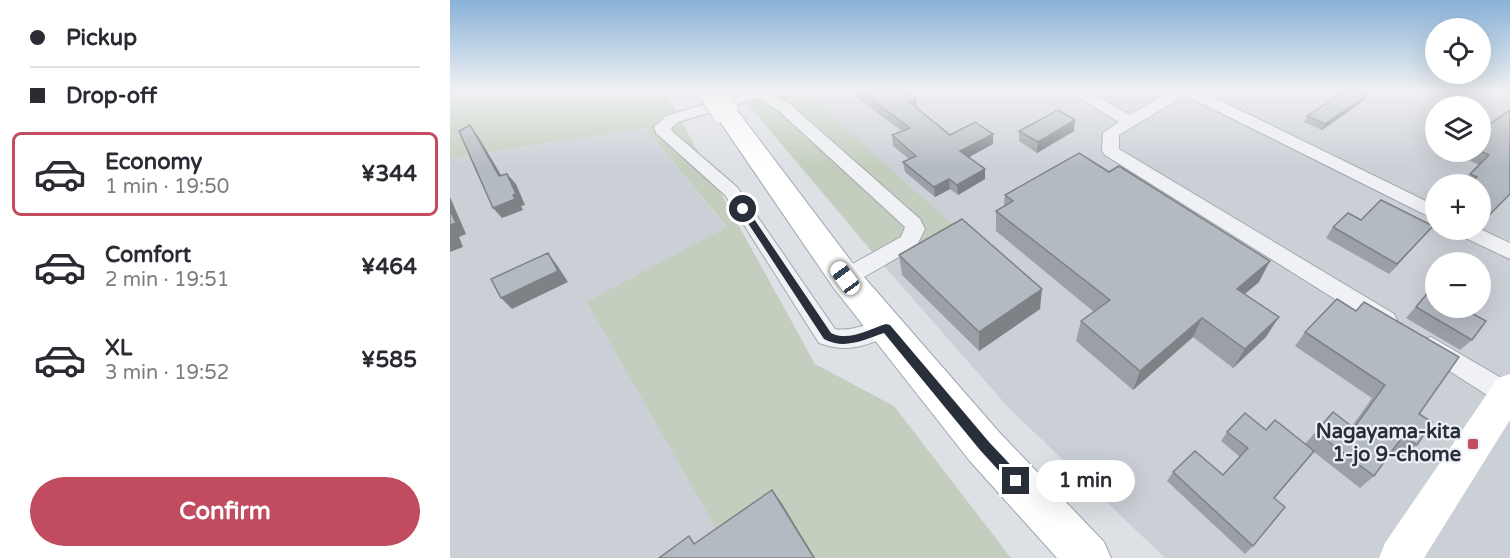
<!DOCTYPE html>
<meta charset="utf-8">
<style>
body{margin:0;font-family:"Varela Round",sans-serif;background:#f2f2f3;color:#2b2b33;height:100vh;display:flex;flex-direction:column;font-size:22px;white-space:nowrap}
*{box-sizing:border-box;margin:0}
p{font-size:20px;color:#7c7c81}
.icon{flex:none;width:33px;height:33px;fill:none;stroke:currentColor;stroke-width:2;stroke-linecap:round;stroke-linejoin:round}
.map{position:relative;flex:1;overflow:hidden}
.sheet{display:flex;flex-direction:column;background:#fff;width:450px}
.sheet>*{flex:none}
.hud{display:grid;align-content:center;height:132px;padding:0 30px;background:#fff}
.fabs{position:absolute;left:975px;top:18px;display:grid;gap:12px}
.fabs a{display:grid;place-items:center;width:66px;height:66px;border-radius:50%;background:#fff;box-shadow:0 6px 24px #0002;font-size:30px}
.end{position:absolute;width:27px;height:27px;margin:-14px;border:8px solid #282f3a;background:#fff;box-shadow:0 0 0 3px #fff}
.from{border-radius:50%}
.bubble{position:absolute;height:42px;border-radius:21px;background:#fff;box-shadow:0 6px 24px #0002;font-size:20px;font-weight:800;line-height:42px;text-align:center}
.car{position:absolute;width:18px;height:36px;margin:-18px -9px;border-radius:8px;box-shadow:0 0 4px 2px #0007;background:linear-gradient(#fff 24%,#345 0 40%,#fff 0 76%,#345 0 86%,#fff 0)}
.hud b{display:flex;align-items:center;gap:21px;height:57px;font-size:22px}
.hud b+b{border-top:2px solid #e1e1e2}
.hud i{width:15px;height:15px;background:#2b2b33}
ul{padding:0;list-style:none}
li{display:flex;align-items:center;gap:18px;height:84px;margin:0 12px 9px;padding:0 18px;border:3px solid transparent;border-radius:9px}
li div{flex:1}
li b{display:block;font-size:22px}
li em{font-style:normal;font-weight:800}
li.current{border-color:#c14b5f}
li>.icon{width:54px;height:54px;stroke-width:1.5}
.button{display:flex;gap:12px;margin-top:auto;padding:12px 30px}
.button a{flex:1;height:69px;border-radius:36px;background:#c14b5f;color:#fff;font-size:24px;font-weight:800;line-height:69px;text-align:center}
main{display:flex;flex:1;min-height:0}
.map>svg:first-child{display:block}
.built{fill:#cbcfd6;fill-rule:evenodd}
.green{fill:#c3cebe}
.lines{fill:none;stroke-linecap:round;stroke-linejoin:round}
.street-casing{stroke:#a3a7ae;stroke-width:2}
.primary-casing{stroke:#9da5b0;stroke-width:2}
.street{fill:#eff1f4;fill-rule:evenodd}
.secondary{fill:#fff;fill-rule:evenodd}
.primary{fill:#fff;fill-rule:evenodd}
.primary-bridge-casing{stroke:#9da5b0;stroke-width:28;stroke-linecap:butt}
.primary-bridge{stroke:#fff;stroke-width:26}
.wall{fill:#9ba0a6}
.shaded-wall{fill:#7e8287}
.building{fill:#b4bac1;stroke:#7e8287;stroke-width:1.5}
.route{fill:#282f3a}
.poi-dot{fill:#c14b5f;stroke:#eceff3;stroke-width:2}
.labels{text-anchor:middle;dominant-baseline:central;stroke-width:4.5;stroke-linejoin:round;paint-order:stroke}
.near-poi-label{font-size:20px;font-weight:bold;fill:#282f3a;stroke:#eceff3;text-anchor:end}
</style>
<main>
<section class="sheet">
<div class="hud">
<b><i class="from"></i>Pickup</b>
<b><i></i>Drop-off</b>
</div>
<ul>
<li class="current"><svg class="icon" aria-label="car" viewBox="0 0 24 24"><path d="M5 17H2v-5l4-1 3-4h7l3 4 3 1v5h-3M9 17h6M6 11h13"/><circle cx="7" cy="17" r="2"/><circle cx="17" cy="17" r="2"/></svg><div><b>Economy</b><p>1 min · 19:50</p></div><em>¥344</em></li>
<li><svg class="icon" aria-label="car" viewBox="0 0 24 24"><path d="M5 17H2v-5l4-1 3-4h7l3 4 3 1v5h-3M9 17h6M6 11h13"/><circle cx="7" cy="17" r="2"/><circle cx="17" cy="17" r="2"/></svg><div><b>Comfort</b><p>2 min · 19:51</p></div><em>¥464</em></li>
<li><svg class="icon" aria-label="car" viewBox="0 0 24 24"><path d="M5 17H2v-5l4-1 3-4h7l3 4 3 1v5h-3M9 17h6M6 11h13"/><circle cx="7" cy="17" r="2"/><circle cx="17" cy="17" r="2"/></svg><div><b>XL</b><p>3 min · 19:52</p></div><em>¥585</em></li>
</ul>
<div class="button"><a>Confirm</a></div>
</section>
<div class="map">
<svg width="1060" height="558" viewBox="0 0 1060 558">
<rect width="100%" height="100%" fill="#dde0e5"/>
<g class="built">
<path d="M393,90H1060V558H715L558,407L435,267L503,226L364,101ZM986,106H1030V152H986ZM986,184H1030V230H986ZM986,262H1030V308H986Z"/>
<path d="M195,128L277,228L138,302L283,558H0V158Z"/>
</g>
<g class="green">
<path d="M0,90H214L365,364L444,406L561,558H283L137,302L277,227L195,128L0,158Z"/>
<path d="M286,90H393L365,101L504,226L435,267Z"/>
</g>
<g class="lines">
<defs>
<g id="street">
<path d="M308,90L319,92L341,105L470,219L475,229L466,247L402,284L395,286L388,284L385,278L388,272L451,237L455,227L329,111L310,99H304L228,122L221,128L222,131L287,187L385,329C407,333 427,316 445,322L448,328L445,334C416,345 399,354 369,343L275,195L206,133L204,127L216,116L298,91Z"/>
<path d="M618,90H636L680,115L722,90H749L986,206V220L735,95L669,135V149L944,314L947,320L944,326L936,329L928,326L655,155L652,151L653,133L669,122Z"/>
<path d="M1030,229L1060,243V259L1009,235L1006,230Z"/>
<path d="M981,337L1060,383V404L1048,402L973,354L969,347L973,340Z"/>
</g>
<path id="primary" d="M274,103L283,105L407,269L549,432L654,542L661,558H607L519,460L383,287L262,110L265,105Z"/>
</defs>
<use href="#street" class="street-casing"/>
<use href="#primary" class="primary-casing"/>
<use href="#street" class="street"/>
<path class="secondary" d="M1060,374V420L974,558H929L935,543L1048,378Z"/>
<use href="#primary" class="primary"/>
<defs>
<path id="primary-bridge" d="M260,90L274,110"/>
</defs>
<use href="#primary-bridge" class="primary-bridge-casing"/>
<use href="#primary-bridge" class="primary-bridge"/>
</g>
<g class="wall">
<path d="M405,90H455L466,97L467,107L500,135L543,144L519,157L535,179L508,195L500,189L485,197L455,172L453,162L459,159L443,146L442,135L452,131L406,97Z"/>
<path d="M913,101L872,130L854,122L857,116Z"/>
<path d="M569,131H624L587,153L569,141Z"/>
<path d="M1030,131L1060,194L1030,226V184H1012L1029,165L1006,154L1008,152H1030Z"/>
<path d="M555,195L809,282L794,294L816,337L783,368L743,337L683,390L626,341L631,321L644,312L546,231V211L554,206Z"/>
<path d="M911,220L983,226L974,236L939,274L876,238L883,227Z"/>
<path d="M449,255L590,309L529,351L452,275Z"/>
<path d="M980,290L1022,340L1010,350L956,318Z"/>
<path d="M887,299L969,414L967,445L952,457L942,451L924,476L910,488L864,452L824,498L803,546L795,554L717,481L723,472L773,475L790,457L771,441L777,432L855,444L883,412L902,426L922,398L845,346L855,332Z"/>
</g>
<g class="shaded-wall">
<path d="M916,96L913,101L872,130L875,124Z"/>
<path d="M466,97L467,108L458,101Z"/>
<path d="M625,120L624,131L587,153L588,142Z"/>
<path d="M20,125L28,136L58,187L49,176Z"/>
<path d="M543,134V144L510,162V151Z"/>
<path d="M535,169V179L508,195L507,185Z"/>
<path d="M57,174L66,184L75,205L71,206L73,210L52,218L43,208L63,195Z"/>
<path d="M499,179L500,189L485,197L484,187Z"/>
<path d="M0,197L16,234L9,237L13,247L0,252Z"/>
<path d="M983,226L974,236L939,274L947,264Z"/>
<path d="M98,253L107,265L118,282L62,309L51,298Z"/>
<path d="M820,261L809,282L777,309L787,289Z"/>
<path d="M592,289L590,309L529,351V332Z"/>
<path d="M829,317L816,337L783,368L795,349Z"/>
<path d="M752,318L743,337L683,390L690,371Z"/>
<path d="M322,490L331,502L365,558H364Z"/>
</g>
<g class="building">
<path d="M409,90H455L466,97L458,101L500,135L525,122L543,134L510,151L535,169L507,185L499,179L484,187L453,162L466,156L442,135L460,128Z"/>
<path d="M896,90H912L916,96L875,124L857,116Z"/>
<path d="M608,110L625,120L588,142L569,131Z"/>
<path d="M1060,110V194L1039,215L1030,211V184H1019L1027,177L1020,174L1039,155L1030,151V131Z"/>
<path d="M20,125L49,176L57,174L66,194L63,195L65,199L43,208L9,131Z"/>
<path d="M629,153L659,172L669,166L820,261L787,289L829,317L795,349L752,318L690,371L631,321L660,300L546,211L563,201L555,195Z"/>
<path d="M931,200L983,226L947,264L883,227L898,213L911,220Z"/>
<path d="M0,210L6,223L0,225Z"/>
<path d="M512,219L592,289L529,332L449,255Z"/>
<path d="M98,253L108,271L51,298L41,279Z"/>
<path d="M980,290L986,293V308H1012L1036,321L1022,340L966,307Z"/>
<path d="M887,299L906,311L914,302L1009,357L969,414L982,422L967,445L953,436L924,476L866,432L883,412L904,428L935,385L855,332Z"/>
<path d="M795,413L816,430L825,420L864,451L824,498L835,507L803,546L723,472L745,451L773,475L798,448L777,432Z"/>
<path d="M322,490L364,558H209L239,536L244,544Z"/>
</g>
<linearGradient id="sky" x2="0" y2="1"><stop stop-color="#89b2d9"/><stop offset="0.54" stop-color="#f0f1f3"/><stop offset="1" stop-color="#f0f1f3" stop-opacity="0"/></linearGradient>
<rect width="1060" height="168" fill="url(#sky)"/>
<path class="route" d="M290,207H296L381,333C399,342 419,329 436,324L440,325L539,442L571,476L572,481L571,485L566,487L562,485L530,450L434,333C413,340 395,350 374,339L290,211Z"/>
<rect class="poi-dot" x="1017" y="438" width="12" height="12" rx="3"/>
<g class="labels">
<g class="near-poi-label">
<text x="1011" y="432">Nagayama-kita<tspan x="1011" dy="23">1-jo 9-chome</tspan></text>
</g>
</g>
</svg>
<div class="fabs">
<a><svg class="icon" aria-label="locate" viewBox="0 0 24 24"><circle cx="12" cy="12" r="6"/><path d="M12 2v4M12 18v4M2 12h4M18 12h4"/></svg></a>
<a><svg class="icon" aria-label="layers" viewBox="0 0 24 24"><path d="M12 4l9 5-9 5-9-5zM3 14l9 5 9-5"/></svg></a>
<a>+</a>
<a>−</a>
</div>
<i class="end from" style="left:293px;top:209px"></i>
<i class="end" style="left:566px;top:481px"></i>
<div class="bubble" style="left:586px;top:460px;width:99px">1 min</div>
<i class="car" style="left:395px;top:278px;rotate:324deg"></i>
</div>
</main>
